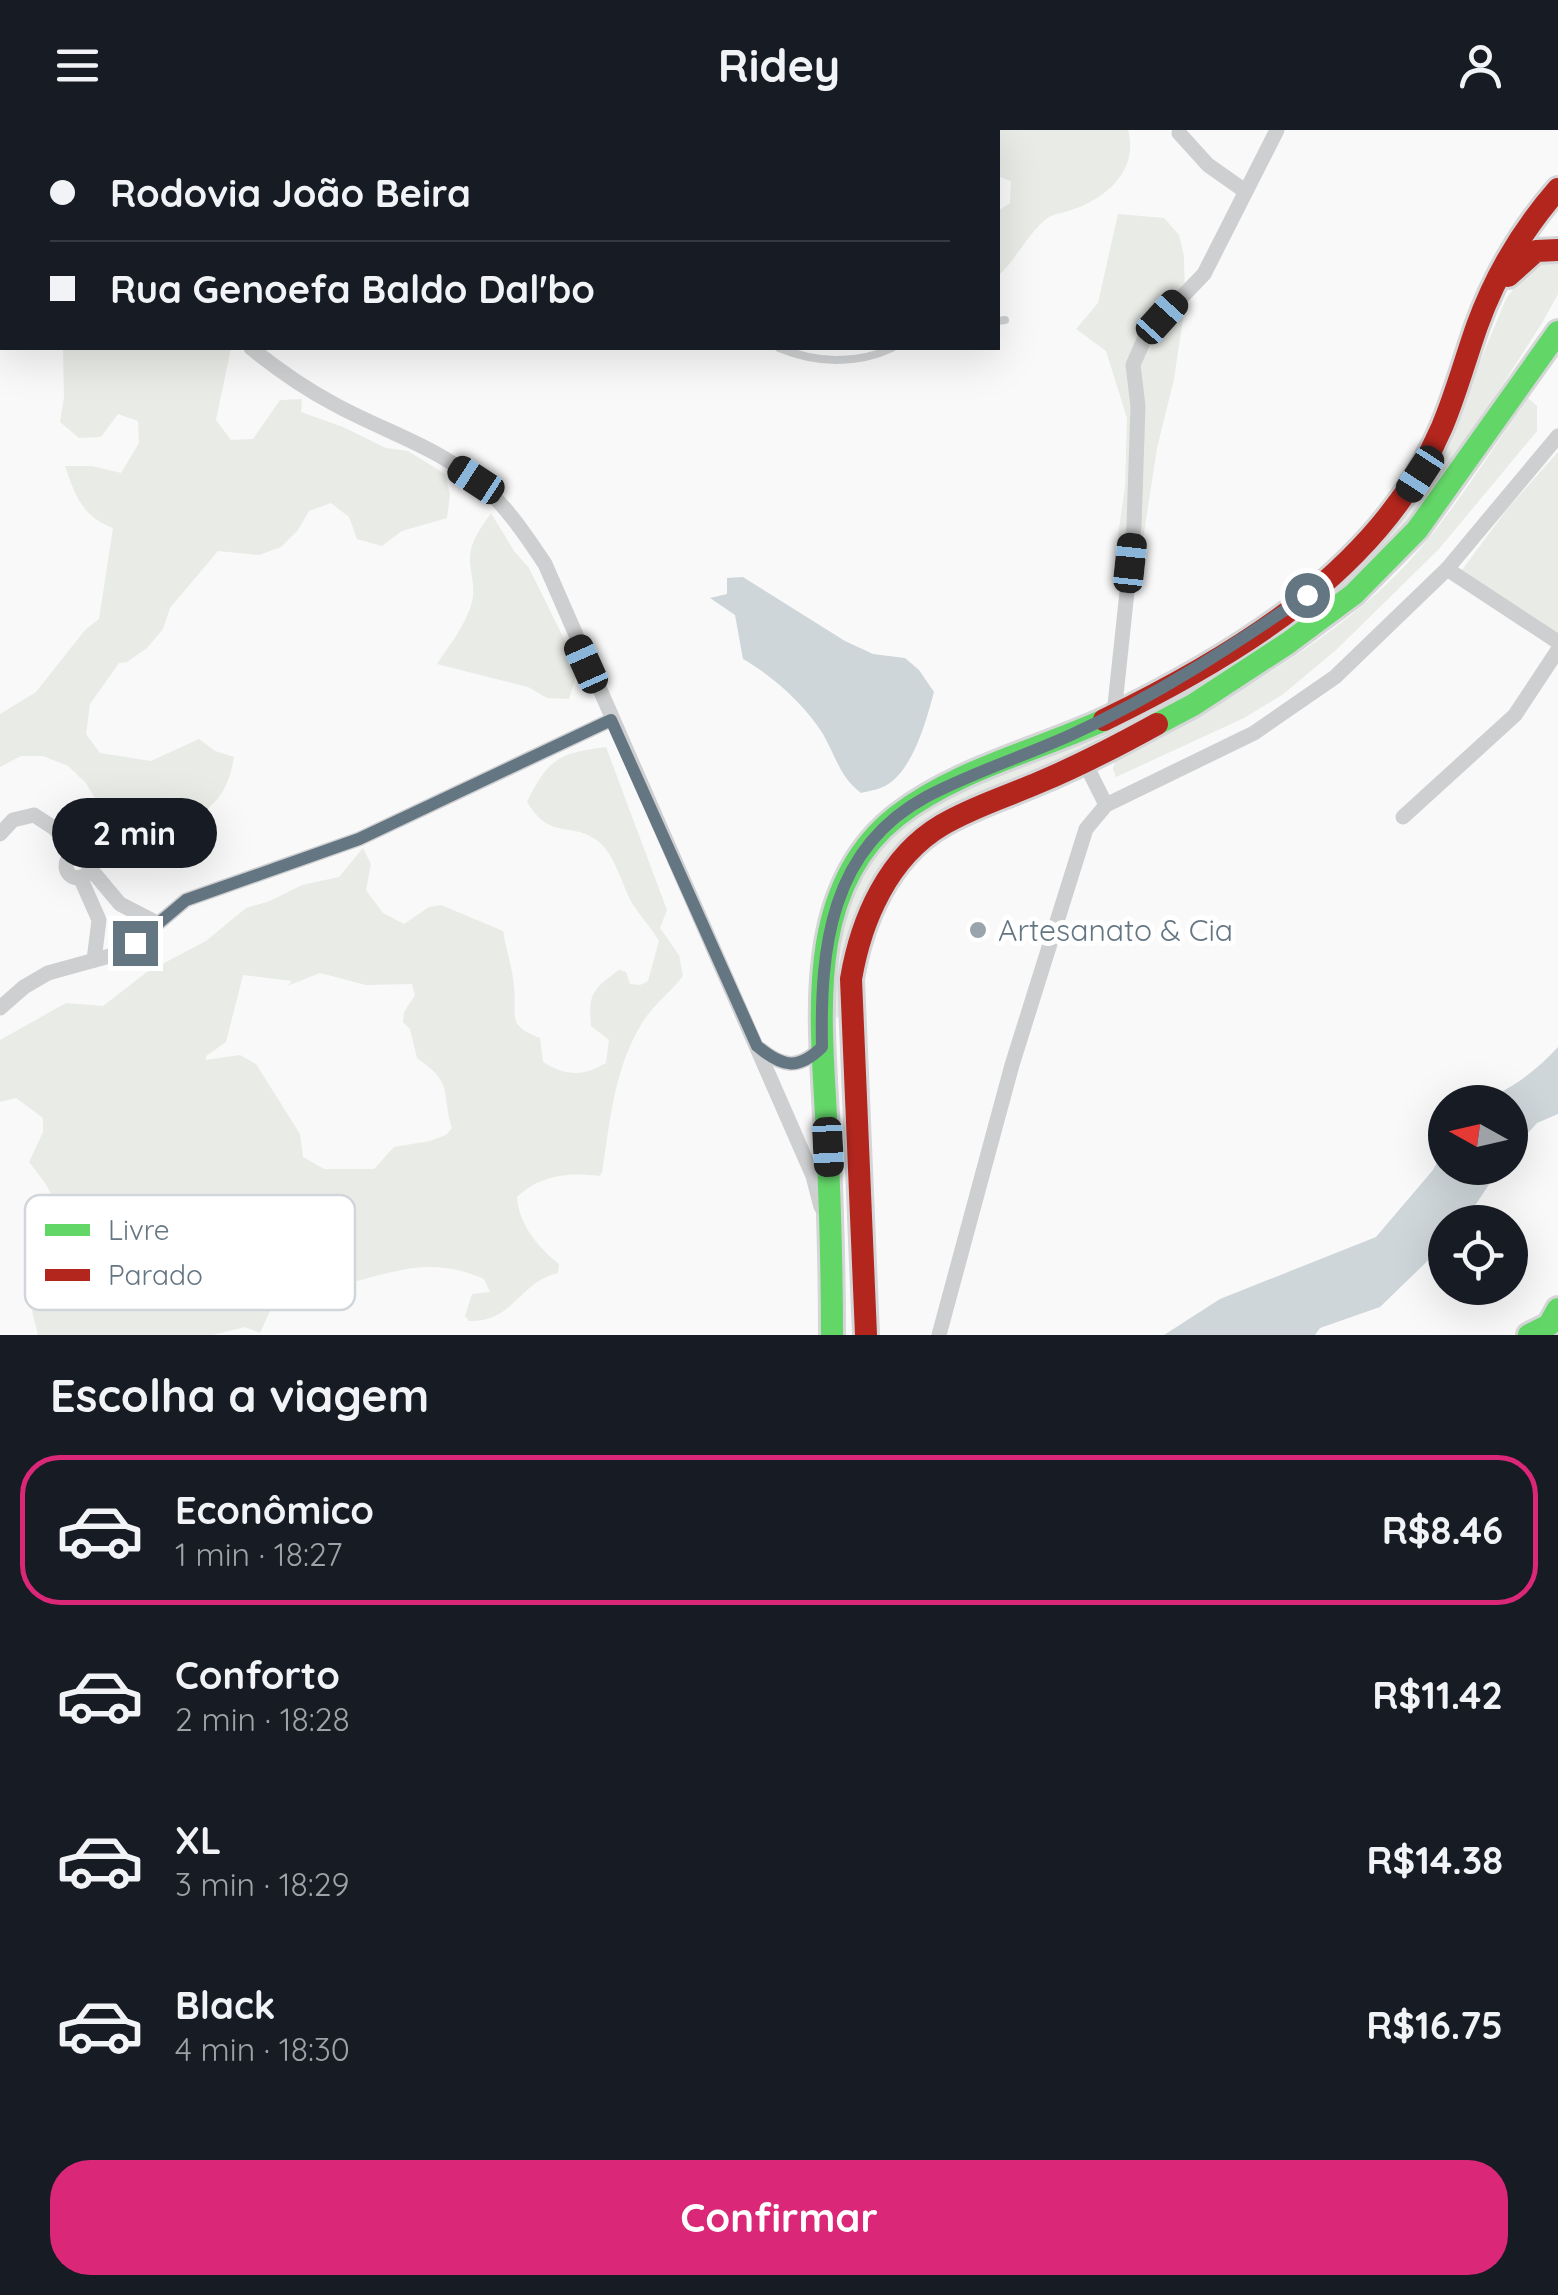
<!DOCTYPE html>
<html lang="pt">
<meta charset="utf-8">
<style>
body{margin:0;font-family:Quicksand,sans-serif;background:#242831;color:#f1f3f6;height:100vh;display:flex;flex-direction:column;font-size:38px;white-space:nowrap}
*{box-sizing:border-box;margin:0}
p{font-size:32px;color:#9ea1a6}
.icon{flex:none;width:55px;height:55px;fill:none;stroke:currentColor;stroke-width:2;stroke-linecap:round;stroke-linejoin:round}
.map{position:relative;height:1205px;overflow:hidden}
.panel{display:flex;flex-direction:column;background:#171b24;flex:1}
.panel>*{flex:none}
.top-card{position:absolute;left:0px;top:0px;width:1000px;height:220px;box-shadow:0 10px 40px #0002;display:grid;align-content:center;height:220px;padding:0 50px;background:#171b24}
.needle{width:65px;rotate:278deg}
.buttons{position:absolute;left:1428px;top:955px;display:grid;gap:20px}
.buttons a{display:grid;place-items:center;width:100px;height:100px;border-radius:50%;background:#171b24;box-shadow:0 10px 40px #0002;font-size:50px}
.end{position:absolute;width:45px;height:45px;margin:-22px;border:12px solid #657683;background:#fff;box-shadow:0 0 0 5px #fff}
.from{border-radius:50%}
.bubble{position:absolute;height:70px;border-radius:35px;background:#171b24;box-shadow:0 10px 40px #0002;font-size:32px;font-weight:800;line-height:70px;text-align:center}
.car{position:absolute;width:30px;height:60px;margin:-30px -15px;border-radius:12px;box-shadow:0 0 8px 2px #0007;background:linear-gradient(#222 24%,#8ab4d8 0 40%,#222 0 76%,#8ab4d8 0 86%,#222 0)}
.top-card b{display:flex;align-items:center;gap:35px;height:95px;font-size:38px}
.top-card b+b{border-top:2px solid #363941}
.top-card i{width:25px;height:25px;background:#f1f3f6}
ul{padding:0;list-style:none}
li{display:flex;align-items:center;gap:30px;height:150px;margin:0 20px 15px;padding:0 30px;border:5px solid transparent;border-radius:40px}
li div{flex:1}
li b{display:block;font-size:38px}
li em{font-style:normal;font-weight:800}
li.active{border-color:#db2777}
li>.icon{width:90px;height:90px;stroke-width:1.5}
h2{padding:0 50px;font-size:45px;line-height:120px}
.cta{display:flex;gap:20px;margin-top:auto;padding:20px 50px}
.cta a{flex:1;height:115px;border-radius:40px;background:#db2777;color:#fff;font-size:40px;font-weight:800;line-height:115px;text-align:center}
header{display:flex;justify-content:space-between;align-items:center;height:130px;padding:0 50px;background:#171b24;font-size:45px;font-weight:800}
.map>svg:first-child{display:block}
.green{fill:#e8ebe6;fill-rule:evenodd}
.water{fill:#ced6d9}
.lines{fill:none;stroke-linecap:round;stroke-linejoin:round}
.fast-casing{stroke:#d5d6d7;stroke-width:28}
.jam-casing{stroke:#d5d6d7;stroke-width:28}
.lane{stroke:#cecfd0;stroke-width:8}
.street{stroke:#cecfd0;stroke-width:15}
.fast{stroke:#63d668;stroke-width:22}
.jam{stroke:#b3261e;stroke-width:22}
.route{stroke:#657683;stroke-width:12}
.poi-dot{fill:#99a4ac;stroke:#fff;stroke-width:4}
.labels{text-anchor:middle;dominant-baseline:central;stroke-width:10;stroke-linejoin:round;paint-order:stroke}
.poi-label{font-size:30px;fill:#657683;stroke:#fff;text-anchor:start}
.key{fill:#fff;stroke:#d1d6da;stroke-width:2.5}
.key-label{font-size:28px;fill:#657683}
</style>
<header><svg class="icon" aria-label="menu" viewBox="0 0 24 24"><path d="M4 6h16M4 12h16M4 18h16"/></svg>Ridey<svg class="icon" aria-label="person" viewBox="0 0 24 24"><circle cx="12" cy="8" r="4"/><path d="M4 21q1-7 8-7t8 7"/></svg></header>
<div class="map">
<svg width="1558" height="1205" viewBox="0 0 1558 1205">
<rect width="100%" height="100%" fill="#f9f9f9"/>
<g class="green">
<path d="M946,0H1128C1139,40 1107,68 1071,80C1064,83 1056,83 1049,87C1028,102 1017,129 998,146V81L1010,73L1011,51L998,46V2Z"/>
<path d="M1118,84L1164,88L1179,105L1184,126L1185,175L1174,249L1157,318L1138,442L1120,428L1118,405L1125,357L1127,288L1106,221L1076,199L1098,173Z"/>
<path d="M1552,129L1558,133V164L1542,193L1439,354L1412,391L1361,445L1233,541L896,724L845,887L830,888L834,817L859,746L895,697L1264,506L1445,315L1506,169L1529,138Z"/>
<path d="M63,218H231L216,290L231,310L253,309L280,270L302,269L301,282L343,297L386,318L408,321L445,344L450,365L447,388L402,401L382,416L357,409L349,387L331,373L309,381L298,400L281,417L259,425L218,421L170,478L163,499L147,518L127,532L119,533L90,574L86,604L100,623L151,631L199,609L215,621L234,627C227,669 212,676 179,701L128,697L109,677L97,672L86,653L68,636L43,626H21L0,637V584L36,562L85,500L99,489L113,398C83,387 75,366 65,336H92L121,343L139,313L138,291L118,284L101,307L79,308L60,292L64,267Z"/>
<path d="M1528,268L1537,276V301L1439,419L1336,520L1282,565L1244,588L1116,647L1113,639L1116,627C1210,580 1322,519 1396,445C1447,393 1486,328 1528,268Z"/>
<path d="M1558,322V507L1462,440L1508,378Z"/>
<path d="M491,383L514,421L529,438L571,523L576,546L569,569L547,568L528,557L437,534C450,514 466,495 472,472C476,455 469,441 470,425C472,409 482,396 491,383Z"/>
<path d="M606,617L667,780L660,798L679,825L683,846C670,863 653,875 642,893C614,939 610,991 602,1043L599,1046C569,1042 540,1045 517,1067C519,1095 538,1117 559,1134L558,1143C519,1152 514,1192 469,1191L465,1186L472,1164L490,1162L484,1149C426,1123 386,1146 328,1158C315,1160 301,1158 288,1159L269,1183L260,1203L245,1197L213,1205H38L32,1181L35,1174C47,1170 60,1168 69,1156C80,1140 57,1075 48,1058C43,1049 35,1040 29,1032L43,1002V988L16,968L0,972V910L66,873L103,876L147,842L206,811L246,778L270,771L302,755L339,747L363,718L371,734L366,760L383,783L404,794L429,777L441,775L503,801C506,820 513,839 514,857C517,887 506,895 540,908L543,932C566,946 582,947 606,933L609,910L591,896C588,863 593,859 619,840L626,842L630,854L640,855L648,851L659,811C651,797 640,786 632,773C622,755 615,725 599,712C572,690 551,712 527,672C548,628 560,623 606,617ZM320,843L366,855L412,854L415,865L404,882L403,892L410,899L417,928C454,954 441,960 452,998L446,1005L430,1011L394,1017L374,1039H324L303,1027L300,1004L256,934L240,925L206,930V926L226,912L243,845L292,851L287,856Z"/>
</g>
<g class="water">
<path d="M743,447L845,511L873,524L905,528L919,540L934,562C926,591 913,641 885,656C878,660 868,661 861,663C840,647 836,627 823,604C805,575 773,546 743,529L735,485L710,468L727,464V448Z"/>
<path d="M1558,917V984L1537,993L1510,1023V972H1470C1502,968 1535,942 1558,917Z"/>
<path d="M1445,1018V1038H1500L1464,1092H1445V1114L1380,1177L1320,1198L1315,1205H1164L1220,1169L1376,1107L1433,1040Z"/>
</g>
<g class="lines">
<defs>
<g id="fast">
<path d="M1157,594L1193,575L1288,513L1354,464L1417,400L1558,202"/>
<path d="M832,1205C832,1139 830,1073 827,1007C823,900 800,762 897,686C956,640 1036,621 1104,590"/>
<path d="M1529,1205L1549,1195L1558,1179"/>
</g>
<g id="jam">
<path d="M1508,146L1536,121L1558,120"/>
<path d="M1104,590C1238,525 1381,439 1442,297C1456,264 1465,230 1477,196C1495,146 1523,99 1558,59"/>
<path d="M866,1205L851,849C861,790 888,727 942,695C972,677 1008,666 1040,652C1081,635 1119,615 1157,594"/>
</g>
</defs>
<use href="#fast" class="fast-casing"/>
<use href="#jam" class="jam-casing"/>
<g class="lane">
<path d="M593,0L595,2"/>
<path d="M998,191L1005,190"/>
<path d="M779,218C816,233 856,235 892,218"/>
</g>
<g class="street">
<path d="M139,0L140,2"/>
<path d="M261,2L283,0"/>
<path d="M1179,3L1208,35L1245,61"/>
<path d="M251,218C277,239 304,258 334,274C381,300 435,316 477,351C505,374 525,404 545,434L813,1046L821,1077"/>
<path d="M1447,439L1558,512"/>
<path d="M1114,584L1134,396L1138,276L1133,235L1147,203L1204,144L1277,0"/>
<path d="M1085,633L1106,675"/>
<path d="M1403,687L1515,585L1558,520"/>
<path d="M0,704L13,690L34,685L54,698L79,724"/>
<circle cx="78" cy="736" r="12"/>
<path d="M89,737L120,774L157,793"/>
<path d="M80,747L99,790L94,830"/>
<path d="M0,878L24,857L48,843L113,825L135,813L186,770L359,709L611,590"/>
<path d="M760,919C784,938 799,939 822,917"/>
<path d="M939,1205L1012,935L1086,699L1106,675L1254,603L1335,547L1447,439L1558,306"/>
</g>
<use href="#fast" class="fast"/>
<use href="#jam" class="jam"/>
</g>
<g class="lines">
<path class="route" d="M135,813L186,770L359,709L611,590L757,916C782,937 798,941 822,917C820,818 830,719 926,667C973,642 1025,626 1073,604C1156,566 1231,517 1307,465"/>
</g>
<circle class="poi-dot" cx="978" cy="800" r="10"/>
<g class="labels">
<g class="poi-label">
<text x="998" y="800">Artesanato &amp; Cia</text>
</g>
</g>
<rect x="25" y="1065" width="330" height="115" rx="15" class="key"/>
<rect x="45" y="1094" width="45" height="12" fill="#63d668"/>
<rect x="45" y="1139" width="45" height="12" fill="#b3261e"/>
<g class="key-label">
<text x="108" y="1110">Livre</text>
<text x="108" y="1155">Parado</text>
</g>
</svg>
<div class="buttons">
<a><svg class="needle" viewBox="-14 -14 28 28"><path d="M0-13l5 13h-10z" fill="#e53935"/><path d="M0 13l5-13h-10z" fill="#9ea1a6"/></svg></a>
<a><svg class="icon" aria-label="locate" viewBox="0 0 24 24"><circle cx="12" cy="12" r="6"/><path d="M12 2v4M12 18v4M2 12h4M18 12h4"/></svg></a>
</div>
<i class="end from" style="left:1307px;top:465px"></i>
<i class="end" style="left:135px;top:813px"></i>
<div class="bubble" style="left:52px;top:668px;width:165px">2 min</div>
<i class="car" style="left:1162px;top:187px;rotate:42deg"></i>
<i class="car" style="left:1420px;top:344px;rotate:213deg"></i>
<i class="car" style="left:476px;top:350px;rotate:303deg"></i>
<i class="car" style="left:1130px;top:433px;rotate:6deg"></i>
<i class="car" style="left:586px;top:534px;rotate:336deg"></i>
<i class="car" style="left:828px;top:1017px;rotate:177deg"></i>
<div class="top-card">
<b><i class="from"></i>Rodovia João Beira</b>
<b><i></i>Rua Genoefa Baldo Dal'bo</b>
</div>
</div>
<section class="panel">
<h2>Escolha a viagem</h2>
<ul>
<li class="active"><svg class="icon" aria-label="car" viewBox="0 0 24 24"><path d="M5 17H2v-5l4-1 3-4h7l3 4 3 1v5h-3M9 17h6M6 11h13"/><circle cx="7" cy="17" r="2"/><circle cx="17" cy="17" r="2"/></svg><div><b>Econômico</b><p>1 min · 18:27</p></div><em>R$8.46</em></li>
<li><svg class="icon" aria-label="car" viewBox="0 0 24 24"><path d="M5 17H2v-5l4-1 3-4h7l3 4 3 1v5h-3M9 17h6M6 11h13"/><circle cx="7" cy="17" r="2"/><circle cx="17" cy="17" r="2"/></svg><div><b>Conforto</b><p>2 min · 18:28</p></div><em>R$11.42</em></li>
<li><svg class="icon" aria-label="car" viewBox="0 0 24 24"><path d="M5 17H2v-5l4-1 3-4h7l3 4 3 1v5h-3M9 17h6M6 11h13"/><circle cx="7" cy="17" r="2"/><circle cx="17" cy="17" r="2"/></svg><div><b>XL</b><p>3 min · 18:29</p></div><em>R$14.38</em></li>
<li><svg class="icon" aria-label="car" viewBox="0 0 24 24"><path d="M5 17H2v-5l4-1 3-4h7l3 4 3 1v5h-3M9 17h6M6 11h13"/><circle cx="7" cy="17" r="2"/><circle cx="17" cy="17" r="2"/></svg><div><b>Black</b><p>4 min · 18:30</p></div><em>R$16.75</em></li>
</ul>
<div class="cta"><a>Confirmar</a></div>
</section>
